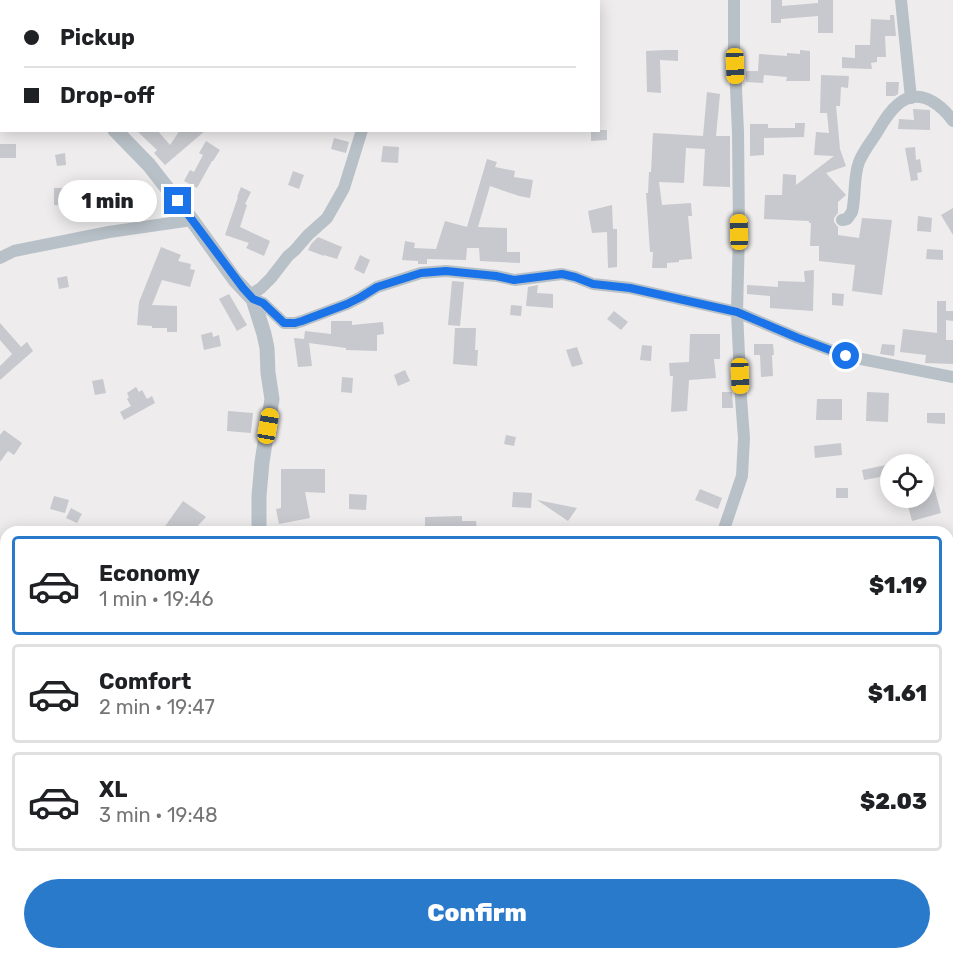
<!DOCTYPE html>
<meta charset="utf-8">
<style>
body{margin:0;font-family:Rubik,sans-serif;background:#f6f6f6;color:#202124;height:100vh;display:flex;flex-direction:column;font-size:22px;white-space:nowrap}
*{box-sizing:border-box;margin:0}
p{font-size:20px;color:#757577}
.icon{flex:none;width:33px;height:33px;fill:none;stroke:currentColor;stroke-width:2;stroke-linecap:round;stroke-linejoin:round}
.map{position:relative;flex:1;overflow:hidden}
.panel{position:absolute;left:0px;top:526px;width:954px;height:434px;display:flex;flex-direction:column;background:#fff;border-radius:18px 18px 0 0;box-shadow:0 3px 15px #0003}
.panel>*{flex:none}
.guide{position:absolute;left:0px;top:0px;width:600px;height:132px;box-shadow:0 3px 15px #0003;display:grid;align-content:center;height:132px;padding:0 24px;background:#fff}
.tools{position:absolute;left:880px;top:454px;display:grid;gap:12px}
.tools a{display:grid;place-items:center;width:54px;height:54px;border-radius:50%;background:#fff;box-shadow:0 3px 15px #0003;font-size:30px}
.end{position:absolute;width:27px;height:27px;margin:-14px;border:8px solid #1a73e8;background:#fff;box-shadow:0 0 0 3px #fff}
.from{border-radius:50%}
.bubble{position:absolute;height:42px;border-radius:21px;background:#fff;box-shadow:0 3px 15px #0003;font-size:20px;font-weight:800;line-height:42px;text-align:center}
.car{position:absolute;width:18px;height:36px;margin:-18px -9px;border-radius:8px;box-shadow:0 0 4px 2px #0007;background:linear-gradient(#f5c518 24%,#345 0 40%,#f5c518 0 76%,#345 0 86%,#f5c518 0)}
.guide b{display:flex;align-items:center;gap:21px;height:57px;font-size:22px}
.guide b+b{border-top:2px solid #e0e0e0}
.guide i{width:15px;height:15px;background:#202124}
ul{padding:10px 0 0;list-style:none}
li{display:flex;align-items:center;gap:18px;height:99px;margin:0 12px 9px;padding:0 12px;border:3px solid #e0e0e0;border-radius:6px}
li div{flex:1}
li b{display:block;font-size:22px}
li em{font-style:normal;font-weight:800}
li.active{border-color:#297acb}
li>.icon{width:54px;height:54px;stroke-width:1.5}
.primary-button{display:flex;gap:12px;margin-top:auto;padding:12px 24px}
.primary-button a{flex:1;height:69px;border-radius:36px;background:#297acb;color:#fff;font-size:24px;font-weight:800;line-height:69px;text-align:center}
.map>svg:first-child{display:block}
.building{fill:#c7c9ce}
.lines{fill:none;stroke-linecap:round;stroke-linejoin:round}
.minor{stroke:#b8c1c7;stroke-width:12}
.tertiary{stroke:#b8c1c7;stroke-width:15}
.route{stroke:#1a73e8;stroke-width:8}
</style>
<div class="map">
<svg width="953" height="959" viewBox="0 0 953 959">
<rect width="100%" height="100%" fill="#eeecec"/>
<g class="building">
<path d="M771,0H782V6L818,3V0H833V33H818V16L781,19V23H771Z"/>
<path d="M890,15H894L896,36H885L886,57H877V62L871,63L872,69L842,68V57L855,58V45H870L871,19L890,20Z"/>
<path d="M666,50H678V61L660,60L661,93L647,92L646,51Z"/>
<path d="M800,50L810,51V81H786L787,77L764,75L763,83L746,82V71H758L759,54L787,56V53L800,54Z"/>
<path d="M821,75L849,76L848,88L841,87L840,106H836L840,149L846,166L826,173L846,195L838,202V213L834,218V222L838,227V235L859,238L862,218L892,220L882,295L852,291L855,265L819,261V246H810L811,223H809V221L764,219L765,195H782L783,174L796,175V185L834,156L814,155L816,132L829,133L827,113H820Z"/>
<path d="M886,82H899L898,94L895,96H886Z"/>
<path d="M707,92L720,94L716,136H730V187L703,186L705,149L686,148L684,183L659,182L662,205L691,203L692,216H688L692,259L679,260V262L667,263V268H652L653,252H650L646,193H648L649,172H651L653,133L703,136Z"/>
<path d="M913,109L930,110V130L898,129L899,119L914,120Z"/>
<path d="M795,123H805L804,137L764,138V155L750,156V124H768V128H795Z"/>
<path d="M136,130H157L170,145L180,130H206L165,165L154,153L157,150Z"/>
<path d="M591,130H607V140L591,141Z"/>
<path d="M334,138L349,142L346,153L331,149Z"/>
<path d="M206,141L220,150L213,161H212L197,188L184,181L190,170L194,172L203,155L199,153Z"/>
<rect x="0" y="144" width="16" height="14"/>
<path d="M383,146L399,147L398,163L381,162Z"/>
<path d="M915,147L916,160L920,159L922,172L917,173L918,180L911,181L905,148Z"/>
<path d="M65,153L66,165L57,166L55,155Z"/>
<path d="M487,159L497,162L495,167L515,171L514,177L533,180L530,198L519,196L490,186L478,227L507,228V252H520V263L480,261L479,248H467L466,260L427,259V264H418V261L402,260L405,241L415,243L414,248L436,249L445,221L467,227Z"/>
<path d="M293,171L304,175L299,189L288,185Z"/>
<path d="M241,187L251,192L245,204L247,205L240,227L270,241L264,256L246,248L249,243L225,235L238,197H237Z"/>
<path d="M54,188H68V206L54,205Z"/>
<path d="M612,205L613,229H617V267L608,268L607,232L592,233L588,211Z"/>
<path d="M953,208V235L941,215Z"/>
<path d="M918,216L932,218L931,232L917,231Z"/>
<path d="M318,237L342,247L337,259L324,255V256L308,250L311,244Z"/>
<path d="M161,247L181,255L178,261L191,264L190,269L195,270L190,287L162,280L152,305L177,306V332H167V328H152V326L137,325L139,302Z"/>
<path d="M927,249L943,250V260L926,259Z"/>
<path d="M360,255L370,260L364,274L354,269Z"/>
<path d="M814,270L813,311L770,308V296L747,294V285L778,287V281L805,282L804,271Z"/>
<path d="M67,276L69,287L59,289L57,278Z"/>
<path d="M452,281L464,282L460,326L448,325Z"/>
<path d="M538,285L537,293L553,294V308L526,306L528,287Z"/>
<path d="M832,293L844,294L843,306L832,305Z"/>
<path d="M229,294L247,325L237,331L219,299Z"/>
<path d="M937,301H946V311H953V321L946,320V340H953V364L925,363L926,355L900,352L903,329L937,333Z"/>
<path d="M511,305L522,306L521,316L510,315Z"/>
<path d="M614,311L628,322L621,330L607,319Z"/>
<path d="M331,321H352V325L383,322L384,334L377,335V351L346,350V348L309,343L312,366L298,367L294,338L304,339L305,331L331,334Z"/>
<path d="M0,323L21,347L27,342L33,351L0,380V366L12,354L0,340Z"/>
<path d="M455,328H476L475,350H478L477,366L453,364Z"/>
<path d="M212,332L213,337L219,335L221,346L204,350L201,335Z"/>
<path d="M690,334H720V359H714L716,378L689,380L687,411L671,412L673,376H670L669,363L689,362Z"/>
<path d="M754,344H773L774,355H772L773,376L761,377L760,355H754Z"/>
<path d="M882,344L895,345L894,356L880,354Z"/>
<path d="M642,345L652,346L651,361L640,360Z"/>
<path d="M577,347L583,364L572,367L566,350Z"/>
<path d="M405,370L410,381L398,386L394,375Z"/>
<path d="M342,377L353,378L352,393L341,392Z"/>
<path d="M103,379L106,393L95,395L92,381Z"/>
<path d="M136,387L139,392L142,390L147,399L152,396L155,403L124,420L120,412L131,406L127,399L129,397L127,393Z"/>
<path d="M722,392H732L733,408H722Z"/>
<path d="M867,392L889,393L888,422L866,421Z"/>
<path d="M817,399H842V420H816Z"/>
<path d="M228,411L253,413L251,433L227,431Z"/>
<path d="M927,413H945V424L927,423Z"/>
<path d="M4,430L22,443L14,455L8,451L0,462V435Z"/>
<path d="M506,435L516,437L514,446L504,444Z"/>
<path d="M841,443L842,455L815,458L814,446Z"/>
<path d="M924,461H927L941,513L912,521L906,498H924Z"/>
<path d="M891,464V475L864,480L862,470Z"/>
<path d="M281,469H325V493L305,492L310,518L279,524L276,509L281,508Z"/>
<rect x="836" y="488" width="12" height="10"/>
<path d="M700,489L722,498L718,509L695,500Z"/>
<path d="M513,492L532,493L531,508L512,507Z"/>
<path d="M349,494L367,495L366,510L349,509Z"/>
<path d="M54,496L69,500L65,513L50,509Z"/>
<path d="M537,500L577,508L568,521Z"/>
<path d="M183,501L206,517L192,532H161Z"/>
<path d="M71,508L82,514L77,523L66,518Z"/>
<path d="M462,516V521H476L477,532H425V517Z"/>
</g>
<g class="lines">
<g class="minor">
<path d="M901,0L911,98"/>
<path d="M442,2L443,0"/>
<path d="M842,220L847,219L852,212C856,196 853,178 859,162C863,152 870,143 876,134C883,122 893,105 906,99C925,91 943,107 953,121"/>
<path d="M0,258L14,251L109,232L192,220"/>
<path d="M249,296L261,288L271,278L288,256L295,250L308,235L327,218L344,188L362,130"/>
<path d="M253,299L263,303L284,323H295L302,321L347,304L361,297L377,287L421,273L446,271L496,276L515,280L562,274L575,277L593,284L630,288L737,312L798,338L846,356L953,377"/>
<path d="M723,532L742,476L744,438L741,398L737,312L739,232L738,132L734,45V0"/>
<path d="M0,563L6,567"/>
<path d="M948,731L953,732"/>
<path d="M0,790H6"/>
<path d="M0,932L6,917"/>
<path d="M626,954L627,959"/>
<path d="M732,954V959"/>
</g>
<g class="tertiary">
<path d="M15,0L16,2"/>
<path d="M115,130L149,165L192,220L235,280L253,299L264,334L267,348L268,373L272,399L262,462L259,496V532"/>
<path d="M350,954L351,959"/>
</g>
</g>
<g class="lines">
<path class="route" d="M178,201L243,288L253,299L263,303L284,323H295L302,321L347,304L361,297L377,287L421,273L446,271L496,276L514,280L562,274L575,277L593,284L630,288L737,312L798,338L846,356"/>
</g>
</svg>
<div class="tools">
<a><svg class="icon" aria-label="locate" viewBox="0 0 24 24"><circle cx="12" cy="12" r="6"/><path d="M12 2v4M12 18v4M2 12h4M18 12h4"/></svg></a>
</div>
<i class="end from" style="left:846px;top:356px"></i>
<i class="end" style="left:178px;top:201px"></i>
<div class="bubble" style="left:58px;top:180px;width:99px">1 min</div>
<i class="car" style="left:735px;top:66px;rotate:178deg"></i>
<i class="car" style="left:739px;top:232px;rotate:359deg"></i>
<i class="car" style="left:740px;top:376px;rotate:178deg"></i>
<i class="car" style="left:268px;top:426px;rotate:10deg"></i>
<div class="guide">
<b><i class="from"></i>Pickup</b>
<b><i></i>Drop-off</b>
</div>
<section class="panel">
<ul>
<li class="active"><svg class="icon" aria-label="car" viewBox="0 0 24 24"><path d="M5 17H2v-5l4-1 3-4h7l3 4 3 1v5h-3M9 17h6M6 11h13"/><circle cx="7" cy="17" r="2"/><circle cx="17" cy="17" r="2"/></svg><div><b>Economy</b><p>1 min · 19:46</p></div><em>$1.19</em></li>
<li><svg class="icon" aria-label="car" viewBox="0 0 24 24"><path d="M5 17H2v-5l4-1 3-4h7l3 4 3 1v5h-3M9 17h6M6 11h13"/><circle cx="7" cy="17" r="2"/><circle cx="17" cy="17" r="2"/></svg><div><b>Comfort</b><p>2 min · 19:47</p></div><em>$1.61</em></li>
<li><svg class="icon" aria-label="car" viewBox="0 0 24 24"><path d="M5 17H2v-5l4-1 3-4h7l3 4 3 1v5h-3M9 17h6M6 11h13"/><circle cx="7" cy="17" r="2"/><circle cx="17" cy="17" r="2"/></svg><div><b>XL</b><p>3 min · 19:48</p></div><em>$2.03</em></li>
</ul>
<div class="primary-button"><a>Confirm</a></div>
</section>
</div>
